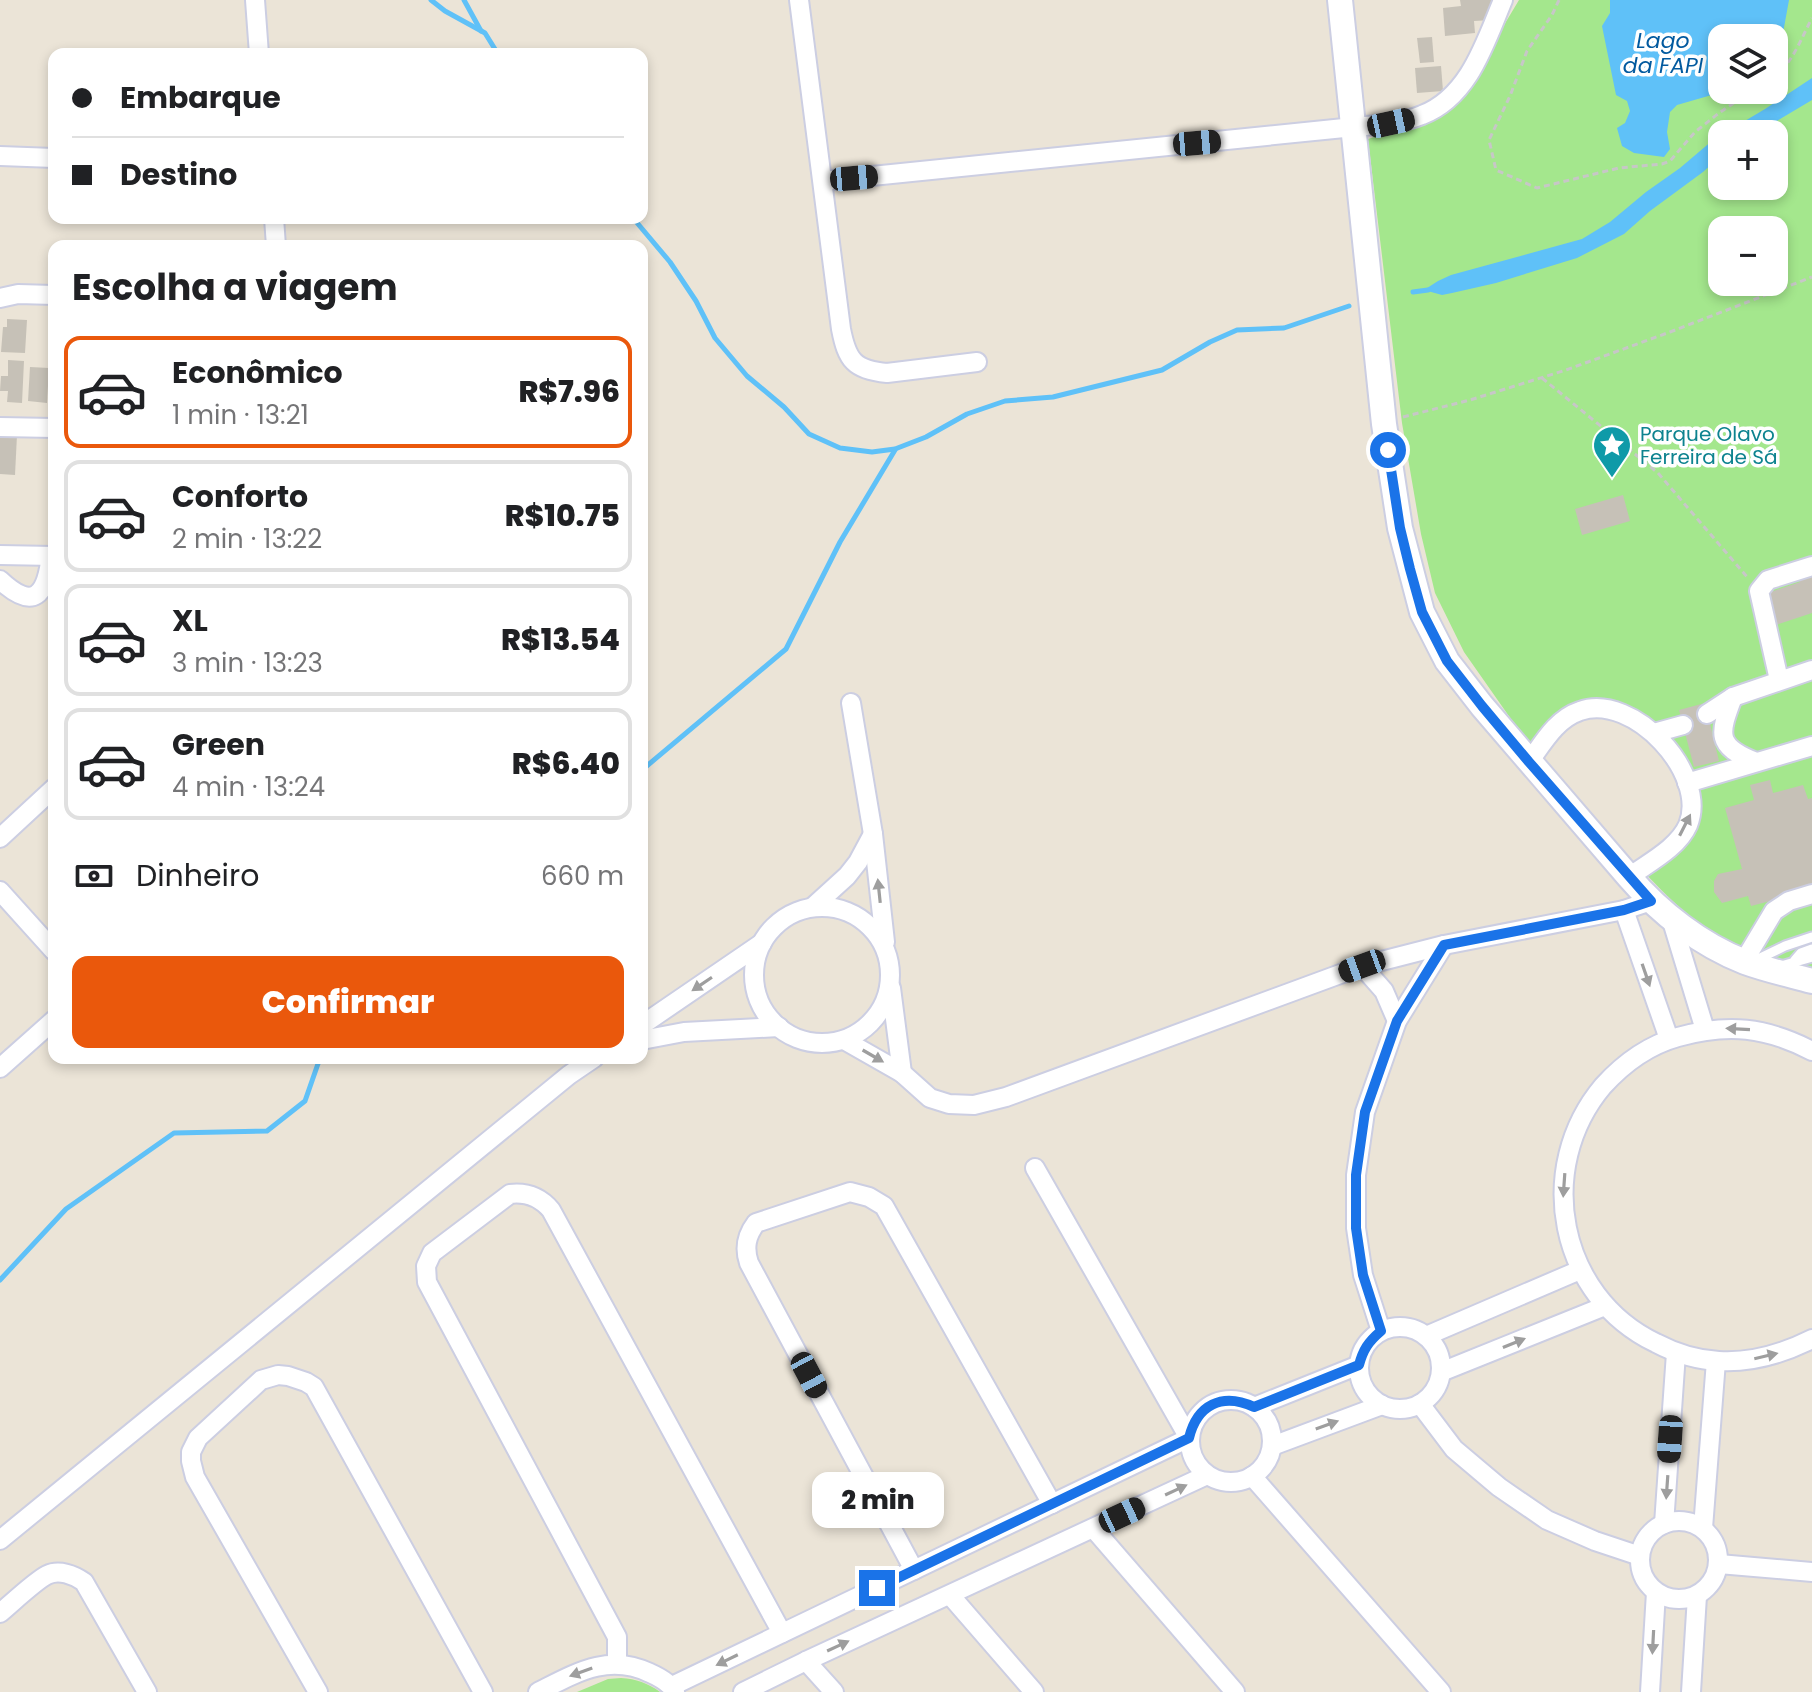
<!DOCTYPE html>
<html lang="pt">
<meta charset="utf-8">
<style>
body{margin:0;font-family:Poppins,sans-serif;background:#f6f6f6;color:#202124;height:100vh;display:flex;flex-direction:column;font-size:30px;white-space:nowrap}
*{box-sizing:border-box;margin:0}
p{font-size:26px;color:#757577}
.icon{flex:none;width:44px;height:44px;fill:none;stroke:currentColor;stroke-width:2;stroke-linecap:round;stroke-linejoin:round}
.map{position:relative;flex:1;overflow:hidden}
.sheet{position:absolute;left:48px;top:240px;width:600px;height:824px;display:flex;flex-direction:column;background:#fff;border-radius:16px;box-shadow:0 4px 12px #0003}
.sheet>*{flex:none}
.banner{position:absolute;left:48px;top:48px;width:600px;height:176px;border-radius:16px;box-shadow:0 4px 12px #0003;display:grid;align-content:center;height:176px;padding:0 24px;background:#fff}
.fabs{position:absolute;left:1708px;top:24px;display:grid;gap:16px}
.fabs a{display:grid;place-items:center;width:80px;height:80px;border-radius:16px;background:#fff;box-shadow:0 4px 12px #0003;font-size:40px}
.end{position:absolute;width:36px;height:36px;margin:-18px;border:10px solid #1a73e8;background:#fff;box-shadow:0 0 0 4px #fff}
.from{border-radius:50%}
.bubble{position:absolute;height:56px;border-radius:16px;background:#fff;box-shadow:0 4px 12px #0003;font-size:26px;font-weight:800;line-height:56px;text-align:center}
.car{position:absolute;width:24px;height:48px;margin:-24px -12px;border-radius:10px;box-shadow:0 0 6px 2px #0007;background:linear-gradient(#222 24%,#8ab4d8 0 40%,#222 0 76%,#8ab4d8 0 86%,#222 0)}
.banner b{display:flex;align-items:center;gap:28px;height:76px;font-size:30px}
.banner b+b{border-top:2px solid #e0e0e0}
.banner i{width:20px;height:20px;background:#202124}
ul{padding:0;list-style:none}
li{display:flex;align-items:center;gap:24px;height:112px;margin:0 16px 12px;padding:0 8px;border:4px solid #e0e0e0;border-radius:16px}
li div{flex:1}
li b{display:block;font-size:30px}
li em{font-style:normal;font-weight:800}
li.current{border-color:#ea580c}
li>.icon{width:72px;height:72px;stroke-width:1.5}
h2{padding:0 24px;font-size:36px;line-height:96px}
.pay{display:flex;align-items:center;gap:20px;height:88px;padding:0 24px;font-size:30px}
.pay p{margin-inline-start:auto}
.button{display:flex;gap:16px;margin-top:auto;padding:16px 24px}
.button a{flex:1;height:92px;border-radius:16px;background:#ea580c;color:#fff;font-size:32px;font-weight:800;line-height:92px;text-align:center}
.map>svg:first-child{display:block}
.green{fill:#a4e78d;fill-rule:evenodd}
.water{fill:#5fc1f8}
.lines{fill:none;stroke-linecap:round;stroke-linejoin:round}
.stream{stroke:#5fc1f8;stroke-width:5}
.building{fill:#c6c1b7}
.lane-casing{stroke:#cccee2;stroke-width:13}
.street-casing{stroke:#cccee2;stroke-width:22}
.secondary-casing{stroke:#cccee2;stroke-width:28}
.path{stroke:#c7c7c7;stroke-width:3;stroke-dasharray:6 4;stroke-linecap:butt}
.lane{stroke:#fff;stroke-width:9}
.street{stroke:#fff;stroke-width:18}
.secondary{stroke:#fff;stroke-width:24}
.oneway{fill:#9e9e9e}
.route{stroke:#1a73e8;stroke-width:10}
.labels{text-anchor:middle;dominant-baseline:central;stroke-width:7;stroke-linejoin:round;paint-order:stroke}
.culture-label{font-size:20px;fill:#0d838f;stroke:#fff;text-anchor:start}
.water-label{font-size:22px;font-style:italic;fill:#025a9f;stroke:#fff}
</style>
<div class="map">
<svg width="1812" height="1692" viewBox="0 0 1812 1692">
<rect width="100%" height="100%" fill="#ebe4d7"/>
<g class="green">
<path d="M1519,0H1812V969C1791,964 1764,960 1744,951C1706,934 1673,903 1645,873L1687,832L1673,749L1589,706L1534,752L1464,652L1435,593L1421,534L1402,423L1368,139L1433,118L1492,45ZM1722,38H1774V90H1722ZM1722,134H1774V186H1722ZM1722,230H1774V282H1722Z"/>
<path d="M621,1678C636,1679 648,1683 660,1692H577L608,1679Z"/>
</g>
<g class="water">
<path d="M1610,0H1789L1781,44L1774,62V38H1722V90H1729L1677,105L1670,112L1667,132L1670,149L1664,157L1634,153L1622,146L1617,128L1625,123L1630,111L1627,101L1616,95L1602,26L1610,13Z"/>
<path d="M1812,78V100L1775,122L1747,134H1723L1765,109Z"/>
<path d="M1722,134V155L1703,172L1650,211L1624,234L1577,258L1496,283L1452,293L1442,295L1424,290L1438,281L1451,275L1582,239L1610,222L1646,192L1680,168L1713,140Z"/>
</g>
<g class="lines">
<g class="stream">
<path d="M431,0L445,11L485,33L498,54"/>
<path d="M464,0L481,31"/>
<path d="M633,218L670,262L696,301L715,338L747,376L784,407L809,434L840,448L872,452L895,449L926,437L967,414L1005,401L1053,397L1162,370L1210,342L1237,330L1284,328L1349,306"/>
<path d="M1413,292L1428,290"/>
<path d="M642,770L786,649L840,542L895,450"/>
<path d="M0,1280L66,1209L174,1133L267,1131L305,1101L320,1058"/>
</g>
</g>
<g class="building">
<path d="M1460,0H1491L1492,20L1474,21L1475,33L1445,36L1443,8L1461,6Z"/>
<path d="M1432,37L1434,62L1420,63L1417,38Z"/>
<path d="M1441,66L1443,91L1417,93L1415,68Z"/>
<path d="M52,315H54V340H49Z"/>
<path d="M7,319L27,320L25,353L1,352L3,327H7Z"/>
<path d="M8,360L24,361L22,403L7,402L8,391H0L1,376H8Z"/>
<path d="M30,367L49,368L47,403L28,401Z"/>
<path d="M0,434L17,435L15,475L0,474Z"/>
<path d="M1623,495L1630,521L1582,535L1575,509Z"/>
<path d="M1812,574V613L1776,625L1765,594L1800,582L1799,578Z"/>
<path d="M1705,703L1719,761L1694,767L1679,710Z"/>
<path d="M1770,780L1773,793L1803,785L1808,799L1812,798V890L1751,906L1748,896L1722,903L1714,892V881L1718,874L1742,869L1725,808L1754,800L1750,785Z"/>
</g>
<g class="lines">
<defs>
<g id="lane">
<path d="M1756,960L1785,946L1812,937"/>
<path d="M1795,960L1801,953L1812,949"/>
<path d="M1781,966L1812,957"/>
</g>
<g id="street">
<path d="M255,0L259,54"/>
<path d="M799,0L841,329C847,360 854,370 887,373L977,362"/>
<path d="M0,156L54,158"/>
<path d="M823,181L1354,127C1376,125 1400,124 1422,115C1469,97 1485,43 1503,0"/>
<path d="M274,218L276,246"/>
<path d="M0,298L18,294L54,295"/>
<path d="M0,427L54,428"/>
<path d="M0,555L54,556"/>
<path d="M0,580C34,612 46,595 51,556"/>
<path d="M1779,680L1759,591L1768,580L1812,566"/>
<path d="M1733,697C1719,734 1715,746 1756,762"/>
<path d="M851,703L873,834L885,942"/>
<path d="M1707,714L1733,697L1812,670"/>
<path d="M1654,733L1683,725"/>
<path d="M1529,762C1543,743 1556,719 1580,711C1633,692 1709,774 1688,825C1678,848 1648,863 1629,877"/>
<path d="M1687,783L1812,746"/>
<path d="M0,838L54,788"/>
<path d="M0,891L54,951"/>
<path d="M814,906L847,876L858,862L873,834"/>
<circle cx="822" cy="975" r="68"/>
<path d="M1624,910L1669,1039"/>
<path d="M1671,918L1705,1030"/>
<path d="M1744,961L1774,911L1789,901L1812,894"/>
<path d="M1362,966L1384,991L1397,1021"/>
<path d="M891,988L902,1073"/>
<path d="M642,1025L762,943"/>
<path d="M642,1040L684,1032L779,1027"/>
<path d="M844,1040L902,1073L930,1098L949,1104L974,1105L1006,1097L1362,966L1444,945L1624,910L1651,901"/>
<path d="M1812,1051C1766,1027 1728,1023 1678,1037C1649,1045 1623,1064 1603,1086C1534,1168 1558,1296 1656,1343C1675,1353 1697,1360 1719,1361C1752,1363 1782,1354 1812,1339"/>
<path d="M0,1068L54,1020"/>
<circle cx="1400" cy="1368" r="41"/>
<path d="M1381,1331L1363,1275L1356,1228V1175L1365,1112L1397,1021L1444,945"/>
<path d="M1426,1336L1580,1270"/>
<path d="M1441,1372L1605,1306"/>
<circle cx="1231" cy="1441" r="41"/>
<path d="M1420,1404L1454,1449L1499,1487L1547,1520L1595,1541L1640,1556"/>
<path d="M1254,1407L1359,1365"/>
<path d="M1272,1446L1382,1405"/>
<path d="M1252,1476L1441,1692"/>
<circle cx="1679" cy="1560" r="39"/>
<path d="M1664,1524L1676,1353"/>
<path d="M1703,1528L1716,1361"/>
<path d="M1094,1529L1235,1692"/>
<path d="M0,1540L569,1075L594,1058"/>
<path d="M1719,1564L1812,1572"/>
<path d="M914,1570L749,1263C744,1248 746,1236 756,1223L850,1192L869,1197L884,1206L1052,1504"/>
<path d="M950,1595L1034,1692"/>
<path d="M0,1613C11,1604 35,1581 47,1575C59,1569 74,1575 84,1582L147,1692"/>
<path d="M806,1661L834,1692"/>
<path d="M617,1663V1637L427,1282L426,1266L432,1253L510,1194C527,1192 540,1197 551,1210L782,1633"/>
<path d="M672,1686L1189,1438L1035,1168"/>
<path d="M318,1692L195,1477L191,1461V1452L198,1438L261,1380L278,1375L288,1376L306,1382L314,1387L483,1692"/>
<path d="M538,1692C576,1673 608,1653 650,1673C659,1677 670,1683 675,1692"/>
<path d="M743,1692L806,1661L1207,1475"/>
<path d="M1650,1692L1656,1592"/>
<path d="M1691,1692L1697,1596"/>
</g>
<path id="secondary" d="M1340,0L1384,424L1400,528L1422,612L1447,661L1482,706L1629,877C1660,913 1701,945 1745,962C1767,970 1790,975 1812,981"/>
</defs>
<use href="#lane" class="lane-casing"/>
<use href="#street" class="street-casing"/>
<use href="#secondary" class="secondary-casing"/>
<g class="path">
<path d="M1559,0L1552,15L1527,51L1510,96L1489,140L1496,170L1537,188L1619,168L1662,164L1670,161L1695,132L1719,113L1753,90"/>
<path d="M1774,77C1792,64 1802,37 1812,18"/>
<path d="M1542,378L1658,473L1748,578"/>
<path d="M1403,417L1470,400L1566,370L1670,332L1812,277"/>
</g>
<use href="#lane" class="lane"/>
<use href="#street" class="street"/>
<use href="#secondary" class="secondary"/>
</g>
<defs><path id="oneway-solid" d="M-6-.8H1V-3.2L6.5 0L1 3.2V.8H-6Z" transform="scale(2)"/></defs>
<g class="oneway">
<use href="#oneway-solid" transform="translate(1685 825) rotate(-63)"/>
<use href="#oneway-solid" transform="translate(879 891) rotate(-96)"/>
<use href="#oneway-solid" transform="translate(1646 975) rotate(71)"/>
<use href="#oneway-solid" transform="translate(702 984) rotate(146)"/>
<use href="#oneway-solid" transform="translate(1738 1029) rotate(-177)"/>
<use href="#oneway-solid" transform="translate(873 1056) rotate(30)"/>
<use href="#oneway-solid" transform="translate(1564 1185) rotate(94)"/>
<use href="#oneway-solid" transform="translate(1514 1343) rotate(-22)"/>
<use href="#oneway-solid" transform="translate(1766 1356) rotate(-13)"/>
<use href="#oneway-solid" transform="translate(1327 1425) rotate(-20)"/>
<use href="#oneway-solid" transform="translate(1667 1487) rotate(94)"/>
<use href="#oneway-solid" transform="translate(1176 1490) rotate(-25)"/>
<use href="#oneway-solid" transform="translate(1653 1642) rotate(93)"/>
<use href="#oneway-solid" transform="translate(838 1646) rotate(-25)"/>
<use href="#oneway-solid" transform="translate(727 1660) rotate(154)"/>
<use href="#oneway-solid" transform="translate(581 1672) rotate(160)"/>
</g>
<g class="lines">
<path class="route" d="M877,1588L1189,1438C1197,1405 1222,1392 1254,1407L1359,1365C1363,1350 1368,1342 1381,1331L1363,1275L1356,1228V1175L1365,1112L1397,1021L1444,945L1624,910L1651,901L1529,762L1482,706L1447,661L1422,612L1410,569L1400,528L1388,450"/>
</g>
<defs>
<symbol id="sight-pin" viewBox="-11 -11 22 30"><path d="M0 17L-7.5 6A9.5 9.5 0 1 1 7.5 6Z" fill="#0f9aa8" stroke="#fff"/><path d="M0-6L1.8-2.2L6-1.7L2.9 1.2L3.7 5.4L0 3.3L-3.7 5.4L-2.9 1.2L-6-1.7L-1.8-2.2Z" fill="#fff"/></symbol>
</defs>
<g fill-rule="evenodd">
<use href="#sight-pin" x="1590" y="423" width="44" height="60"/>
</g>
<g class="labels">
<g class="culture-label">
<text x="1640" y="434">Parque Olavo<tspan x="1640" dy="23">Ferreira de Sá</tspan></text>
</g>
<g class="water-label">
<text x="1663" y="40">Lago<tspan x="1663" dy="25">da FAPI</tspan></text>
</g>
</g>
</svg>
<div class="fabs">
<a><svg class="icon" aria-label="layers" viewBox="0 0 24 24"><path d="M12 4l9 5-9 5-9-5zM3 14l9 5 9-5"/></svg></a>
<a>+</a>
<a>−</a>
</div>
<i class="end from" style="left:1388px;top:450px"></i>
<i class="end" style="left:877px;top:1588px"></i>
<div class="bubble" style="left:812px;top:1472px;width:132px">2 min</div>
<i class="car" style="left:1391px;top:123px;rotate:78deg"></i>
<i class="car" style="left:1197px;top:143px;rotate:85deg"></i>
<i class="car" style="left:854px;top:178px;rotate:85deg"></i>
<i class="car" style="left:1362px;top:966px;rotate:250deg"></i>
<i class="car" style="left:809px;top:1375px;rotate:152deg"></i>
<i class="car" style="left:1670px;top:1439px;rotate:184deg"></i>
<i class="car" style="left:1122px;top:1515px;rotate:65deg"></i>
<div class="banner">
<b><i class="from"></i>Embarque</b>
<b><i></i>Destino</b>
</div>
<section class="sheet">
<h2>Escolha a viagem</h2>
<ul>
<li class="current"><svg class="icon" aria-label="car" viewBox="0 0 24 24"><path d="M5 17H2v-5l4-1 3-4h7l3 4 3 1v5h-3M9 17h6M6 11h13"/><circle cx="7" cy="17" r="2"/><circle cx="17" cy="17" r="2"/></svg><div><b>Econômico</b><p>1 min · 13:21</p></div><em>R$7.96</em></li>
<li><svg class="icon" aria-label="car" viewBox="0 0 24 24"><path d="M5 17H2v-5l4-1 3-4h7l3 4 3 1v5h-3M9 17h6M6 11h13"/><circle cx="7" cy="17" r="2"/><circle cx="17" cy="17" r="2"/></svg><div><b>Conforto</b><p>2 min · 13:22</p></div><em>R$10.75</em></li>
<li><svg class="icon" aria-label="car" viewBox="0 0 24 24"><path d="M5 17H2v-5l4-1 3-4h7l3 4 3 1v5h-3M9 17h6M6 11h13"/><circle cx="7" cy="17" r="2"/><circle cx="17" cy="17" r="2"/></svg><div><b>XL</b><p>3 min · 13:23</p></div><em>R$13.54</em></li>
<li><svg class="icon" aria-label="car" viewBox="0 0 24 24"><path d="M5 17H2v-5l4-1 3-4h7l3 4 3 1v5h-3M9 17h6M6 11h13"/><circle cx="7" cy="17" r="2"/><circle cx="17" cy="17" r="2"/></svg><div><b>Green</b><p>4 min · 13:24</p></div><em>R$6.40</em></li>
</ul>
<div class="pay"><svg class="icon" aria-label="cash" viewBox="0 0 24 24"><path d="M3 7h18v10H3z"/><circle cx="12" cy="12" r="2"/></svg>Dinheiro<p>660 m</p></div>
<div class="button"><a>Confirmar</a></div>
</section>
</div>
